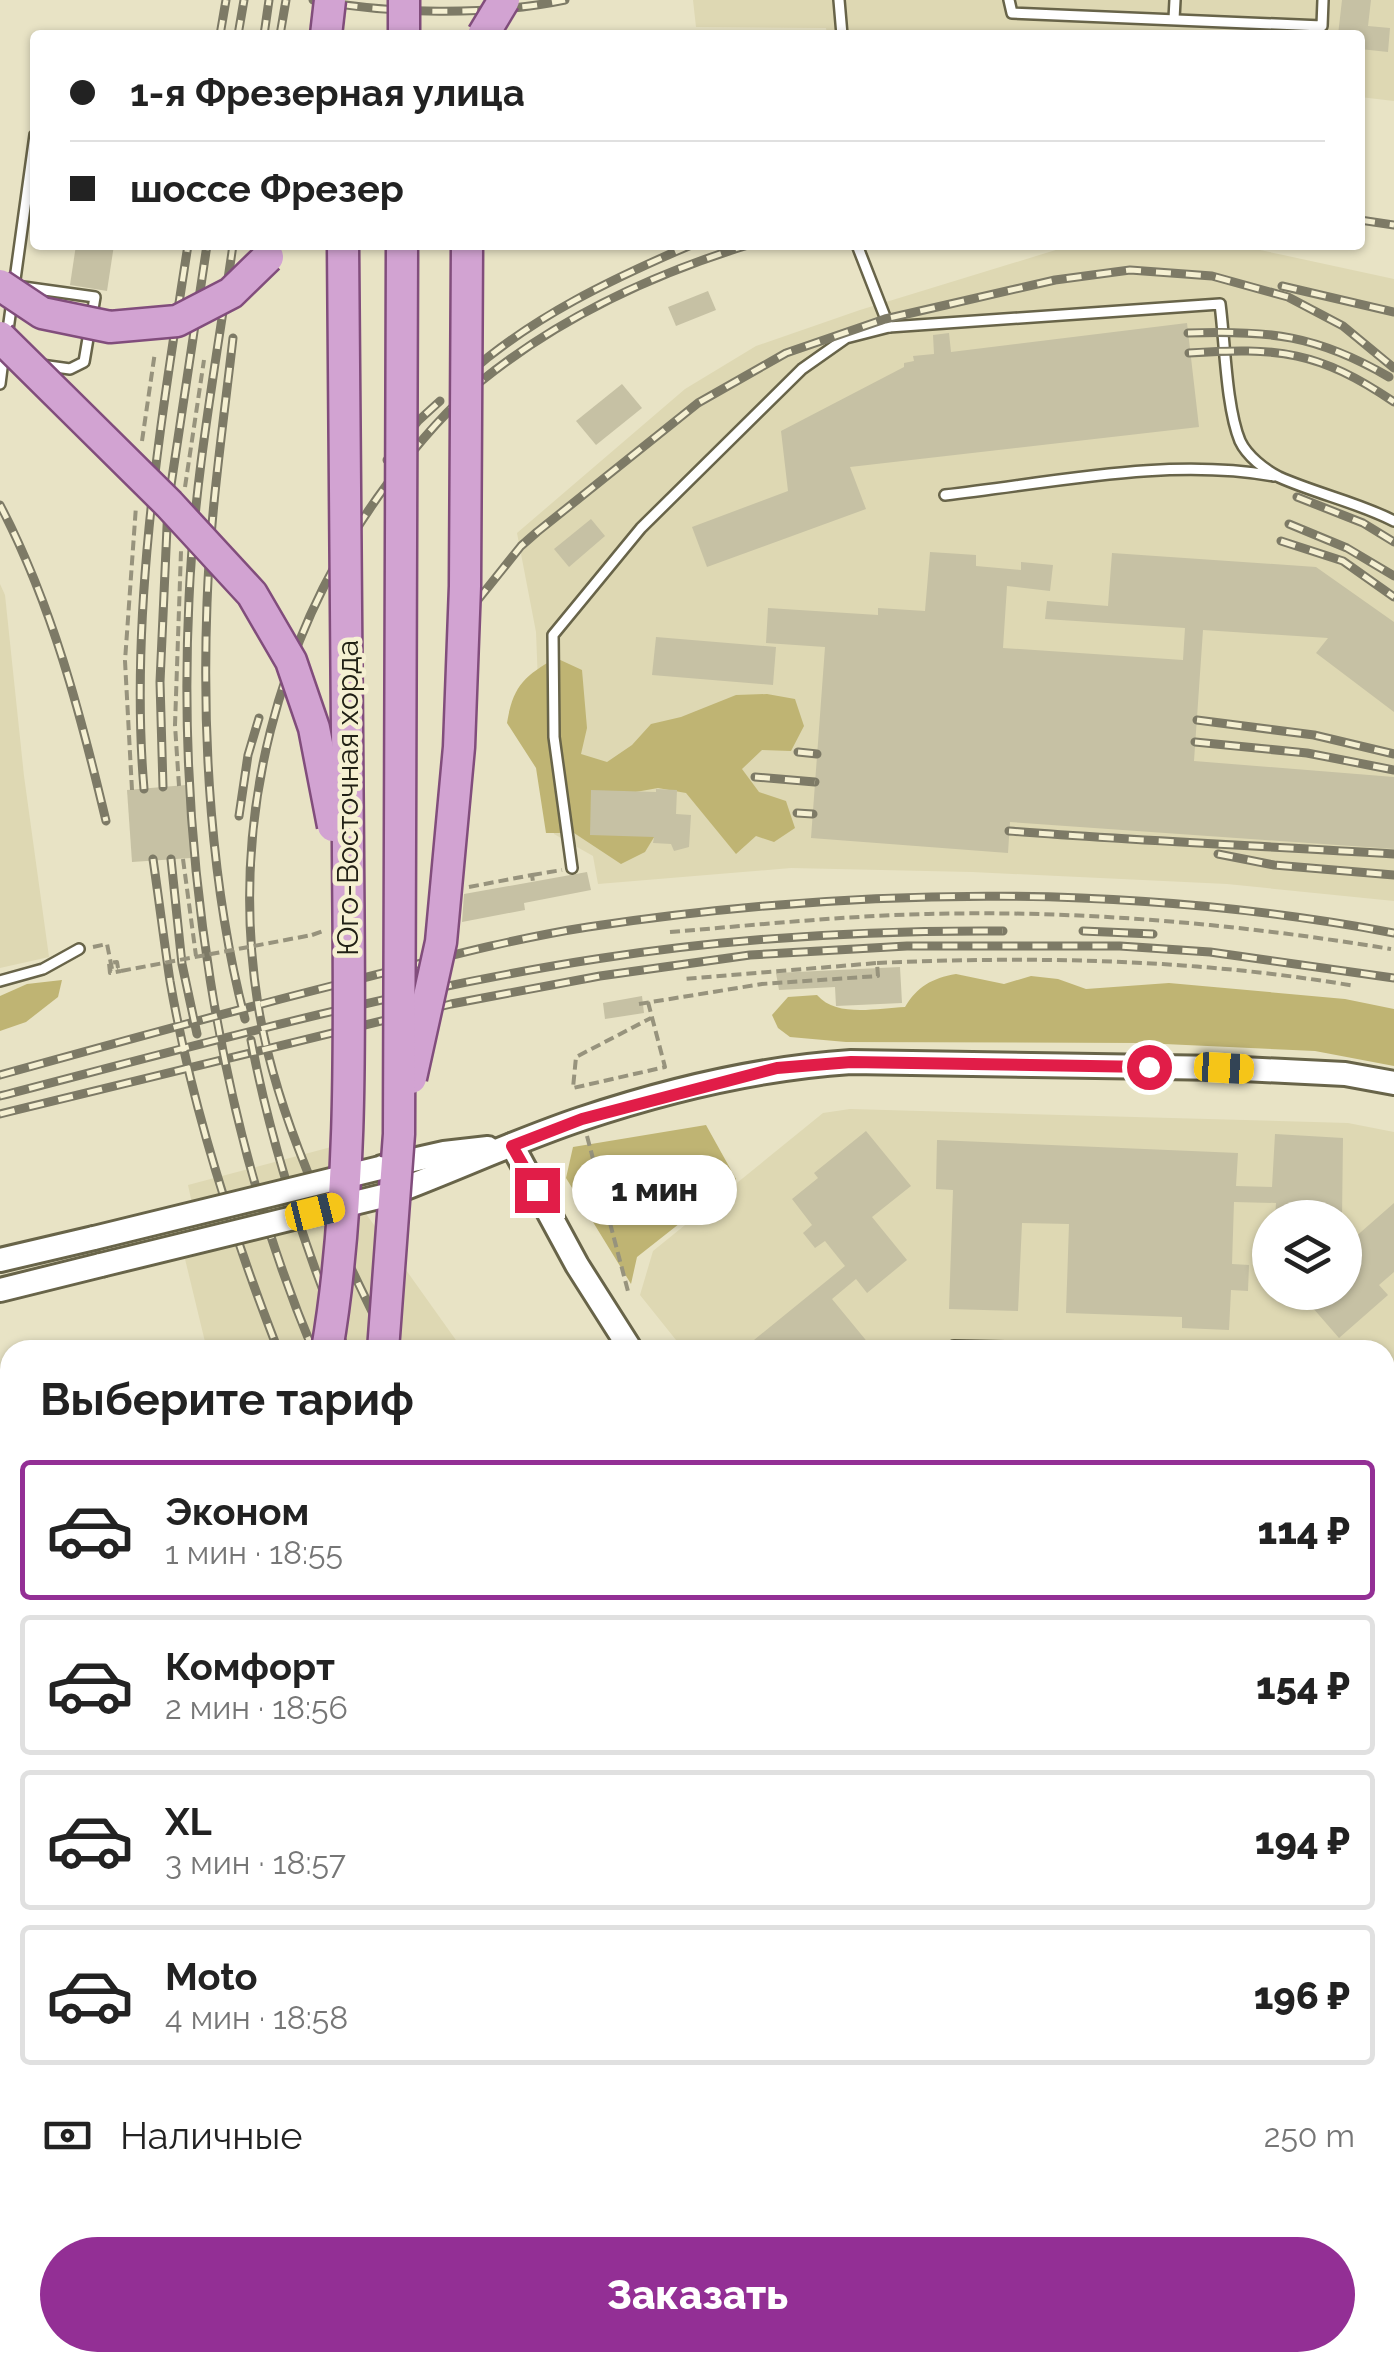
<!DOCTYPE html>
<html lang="ru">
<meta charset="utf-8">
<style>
body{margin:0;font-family:Raleway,sans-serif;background:#f2f2f2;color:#222;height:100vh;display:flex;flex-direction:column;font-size:38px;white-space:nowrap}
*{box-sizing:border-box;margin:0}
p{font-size:32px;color:#767676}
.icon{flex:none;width:55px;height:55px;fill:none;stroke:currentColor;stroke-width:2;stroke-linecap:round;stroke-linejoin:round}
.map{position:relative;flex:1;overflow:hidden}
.panel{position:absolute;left:0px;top:1340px;width:1395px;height:1032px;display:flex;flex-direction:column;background:#fff;border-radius:30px 30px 0 0;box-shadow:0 2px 8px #0004}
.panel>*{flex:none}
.guide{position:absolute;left:30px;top:30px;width:1335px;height:220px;border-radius:10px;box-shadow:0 2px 8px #0004;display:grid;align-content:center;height:220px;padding:0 40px;background:#fff}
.tools{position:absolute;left:1252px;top:1200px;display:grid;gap:20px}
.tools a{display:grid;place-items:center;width:110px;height:110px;border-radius:50%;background:#fff;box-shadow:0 2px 8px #0004;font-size:50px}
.end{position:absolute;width:45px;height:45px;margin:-22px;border:12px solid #e11d48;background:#fff;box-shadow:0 0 0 5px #fff}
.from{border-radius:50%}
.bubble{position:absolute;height:70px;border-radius:35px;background:#fff;box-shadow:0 2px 8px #0004;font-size:32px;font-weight:800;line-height:70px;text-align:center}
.car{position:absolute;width:30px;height:60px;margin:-30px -15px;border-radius:12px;box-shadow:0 0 8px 2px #0007;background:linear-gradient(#f5c518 24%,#345 0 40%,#f5c518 0 76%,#345 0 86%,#f5c518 0)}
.guide b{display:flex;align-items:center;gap:35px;height:95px;font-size:38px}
.guide b+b{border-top:2px solid #e0e0e0}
.guide i{width:25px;height:25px;background:#222}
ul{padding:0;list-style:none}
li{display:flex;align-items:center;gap:30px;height:140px;margin:0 20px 15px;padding:0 20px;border:5px solid #e0e0e0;border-radius:10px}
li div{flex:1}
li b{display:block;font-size:38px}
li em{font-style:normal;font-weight:800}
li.active{border-color:#932f95}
li>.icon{width:90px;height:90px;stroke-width:1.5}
h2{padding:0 40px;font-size:45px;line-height:120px}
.pay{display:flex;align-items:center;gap:25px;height:110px;padding:0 40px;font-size:38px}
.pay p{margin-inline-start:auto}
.cta{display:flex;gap:20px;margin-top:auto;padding:20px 40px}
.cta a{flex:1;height:115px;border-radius:60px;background:#932f95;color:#fff;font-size:40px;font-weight:800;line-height:115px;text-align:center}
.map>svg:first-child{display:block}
.built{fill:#ded8b3;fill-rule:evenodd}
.green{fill:#bfb473}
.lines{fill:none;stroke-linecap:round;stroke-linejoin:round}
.stream{stroke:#9f913d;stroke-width:5}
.building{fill:#c6c1a4}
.service-casing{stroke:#686449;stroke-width:14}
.tertiary-casing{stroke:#686449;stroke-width:28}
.primary-casing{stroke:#814d7c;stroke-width:35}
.path{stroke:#97937d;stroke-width:4;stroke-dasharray:10 5;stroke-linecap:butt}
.service{stroke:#fff;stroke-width:9}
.tertiary{stroke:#fff;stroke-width:22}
.primary{stroke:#d2a3d2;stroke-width:30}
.rail-casing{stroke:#7d7a66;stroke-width:9}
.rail{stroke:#f5f0d2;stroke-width:5;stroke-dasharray:15;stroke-linecap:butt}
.tertiary-bridge-casing{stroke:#686449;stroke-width:28;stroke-linecap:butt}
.primary-bridge-casing{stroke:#814d7c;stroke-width:35;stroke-linecap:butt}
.path-bridge{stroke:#97937d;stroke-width:4;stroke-dasharray:10 5;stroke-linecap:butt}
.tertiary-bridge{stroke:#fff;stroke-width:22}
.primary-bridge{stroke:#d2a3d2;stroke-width:30}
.route{stroke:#e11d48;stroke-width:12}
.labels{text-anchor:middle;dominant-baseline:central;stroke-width:9;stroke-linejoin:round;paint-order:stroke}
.street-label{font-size:30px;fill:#212015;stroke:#f5f0d2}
</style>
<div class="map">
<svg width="1394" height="2371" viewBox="0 0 1394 2371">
<rect width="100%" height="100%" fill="#e8e3c5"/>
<g class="built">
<path d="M693,0H1394V101L1360,97V35H827L826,28L696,27Z"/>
<path d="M1237,245L1394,279V901L1227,884L972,872L791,868L598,884L593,856L554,834L540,735L536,632L517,533L685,389L756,346L860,310L1059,249Z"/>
<path d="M0,584L5,595L24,776L49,957L0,968Z"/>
<path d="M850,1109L1348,1123L1394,1132V2135L1385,2124V1350H684L640,1295L653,1251L823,1113ZM1270,1218H1345V1292H1270Z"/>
<path d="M335,1146L364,1211L463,1350H207L185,1259L203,1254L188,1185Z"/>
<path d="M0,2178L10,2217V2362L48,2363L50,2371H0Z"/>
<path d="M356,2362H1075L1078,2371H351Z"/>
</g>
<g class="green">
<path d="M556,658L582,670L587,728L581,754L607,762L632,745L651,724L681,717L736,695L767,694L795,699L804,726L791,751L762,750L742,769L759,792L786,801L795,828L774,842L756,836L736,854L686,793L658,788L630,793L659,829L645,852L621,864L574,833H546L536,768L507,723C513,686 524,676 556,658Z"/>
<path d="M956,974L1004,984L1031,976L1058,979L1086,989L1169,983L1345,999L1394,1009V1066L1315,1051L1143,1043L846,1042L790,1037L778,1028L772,1015L788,997L817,995C837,1018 877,1008 905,1007C917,987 932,978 956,974Z"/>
<path d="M62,980L58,997L26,1022L0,1031V996L27,984Z"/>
<path d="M706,1125L736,1179L637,1257L631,1284L566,1178L573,1147Z"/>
</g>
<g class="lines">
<g class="stream">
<path d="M0,2297L10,2335"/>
<path d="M17,2362L20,2371"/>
</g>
</g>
<g class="building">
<path d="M1342,0H1371L1368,26L1390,28L1388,52L1360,49V35H1338Z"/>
<path d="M76,245H114L107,291L70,285Z"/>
<path d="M708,291L716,310L676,326L668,307Z"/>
<path d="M1187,323L1199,427L850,467L866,509L707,567L692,527L788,491L781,431L904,367V363L914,361L913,356L934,354L933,335L949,333L951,352Z"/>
<path d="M622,384L642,408L596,445L576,421Z"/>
<path d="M591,519L605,536L569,567L554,549Z"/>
<path d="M930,552L976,555V566L1021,570V562L1053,565L1050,591L1007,586L1003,648L1183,660L1185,628L1045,619L1047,601L1108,606L1112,553L1316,567L1394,622V712L1316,653L1328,638L1203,630L1194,761L1394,777V849L1010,822L1008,853L811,838L825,647L766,643L768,608L878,615V608L925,611Z"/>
<path d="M656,637L776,647L773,685L652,675Z"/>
<path d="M186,785L191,858L132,862L127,790Z"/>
<path d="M656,789L677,790L676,814L691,815L689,847L674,851L671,844L653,843L654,837L590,835L591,790L656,792Z"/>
<path d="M587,872L591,890L524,903L525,910L462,922L464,894Z"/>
<path d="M900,967L902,1003L836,1006L835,987L779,990L776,973Z"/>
<path d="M642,996L644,1013L605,1019L603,1003Z"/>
<path d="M866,1131L911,1186L872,1217L907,1260L867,1293L856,1279L832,1299L874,1350H762L754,1340L845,1266L825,1241L815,1248L803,1233L812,1225L792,1199L818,1178L814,1173Z"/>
<path d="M1275,1134L1343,1138L1342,1218H1275L1276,1203L1234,1202L1232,1264L1249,1265L1248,1291L1231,1290L1229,1330L1182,1328V1317L1066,1313L1069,1224L1022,1223L1018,1311L949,1309L953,1190L936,1189L937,1140L1238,1153L1236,1186L1272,1187Z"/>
<path d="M1394,1203V1272L1379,1285L1388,1295L1339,1338L1299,1292H1345V1246Z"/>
</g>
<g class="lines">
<defs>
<g id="service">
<path d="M839,0L842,35"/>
<path d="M1009,0L1012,13L1322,26L1323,0"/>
<path d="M1174,19L1175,0"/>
<path d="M857,245L889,327"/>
<path d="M23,287L95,297L84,362L70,369L41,365"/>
<path d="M7,337L35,135"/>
<path d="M0,384L4,352"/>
<path d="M945,495C1052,483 1167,457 1274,476"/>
<path d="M572,868L554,737L553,635L641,528L802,369L846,338L889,327L1220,304C1225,342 1226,407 1240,441C1247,456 1265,470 1279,477C1317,494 1357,502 1394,521"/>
<path d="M0,981L43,969L79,949"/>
<path d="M953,1350L954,1346L1141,1350"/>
<path d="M1385,1473L1394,1483"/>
<path d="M1385,1553L1394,1545"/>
<path d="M1385,2245L1394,2267"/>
<path d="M454,2362L457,2371"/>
<path d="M483,2362L494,2371"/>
<path d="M633,2362L636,2371"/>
<path d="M404,2371L428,2362"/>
</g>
<g id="tertiary">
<path d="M512,1145L577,1265L631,1350"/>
<path d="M382,1167L444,1153L488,1148"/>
<path d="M387,1195C452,1171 515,1141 581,1119C668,1090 760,1068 851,1062L1223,1068L1345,1074L1394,1083"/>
<path d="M0,1260L94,1238"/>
<path d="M0,1290L101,1265"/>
<path d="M0,1489L10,1501"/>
<path d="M121,2362L122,2371"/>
<path d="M306,2362L307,2371"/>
<path d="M1260,2362L1264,2371"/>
</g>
<g id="primary">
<path d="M187,2362L188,2371"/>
<path d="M252,2362L253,2371"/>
</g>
</defs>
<use href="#service" class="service-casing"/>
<use href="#tertiary" class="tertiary-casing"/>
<use href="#primary" class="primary-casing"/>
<g class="path">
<path d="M142,441L155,352"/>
<path d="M185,487L204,360"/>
<path d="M179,786L175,725L181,551"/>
<path d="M132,790L125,661L136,506"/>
<path d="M183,859L196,956"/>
<path d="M532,875L562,870"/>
<path d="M469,887L532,875L533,882"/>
<path d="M670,932C756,925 842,916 928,914C1084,910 1238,924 1391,949"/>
<path d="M312,935L326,930"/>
<path d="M93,947L107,944L112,969L118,968"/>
<path d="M877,963C1037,956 1197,959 1355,986"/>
<path d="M118,968L117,962L109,963L110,973L121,971"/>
<path d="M648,1002L665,1067L573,1088L576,1057L651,1018"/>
<path d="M639,1004L762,984L878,976L877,963L684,979"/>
<path d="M587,1136L629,1295"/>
</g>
<use href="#service" class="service"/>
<use href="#tertiary" class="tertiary"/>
<use href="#primary" class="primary"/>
<defs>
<g id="rail">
<path d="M313,0C391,14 488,16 565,0"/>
<path d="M220,35L226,0"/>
<path d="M238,35L244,0"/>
<path d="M264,35L269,0"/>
<path d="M280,35L286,0"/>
<path d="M1360,220L1394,225"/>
<path d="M233,245C216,363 194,480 189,599C177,847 217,1121 313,1350"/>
<path d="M1282,286L1394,312"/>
<path d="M1188,333C1269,330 1317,335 1389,377"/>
<path d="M233,338C223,426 210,515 207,603C202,738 211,889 245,1019"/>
<path d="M1189,353C1278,347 1319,351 1394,402"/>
<path d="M469,373C534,316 612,279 691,245"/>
<path d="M387,460L418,421L440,401"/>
<path d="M1297,497L1363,523L1394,542"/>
<path d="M0,505C52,605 80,712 106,821"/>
<path d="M1289,524L1347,548L1394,576"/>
<path d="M1281,541L1343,561L1394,597"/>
<path d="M477,601L521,546L537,532L698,403L786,353L885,319L1055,280L1130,270L1212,276L1288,297L1343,326L1394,368"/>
<path d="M1197,720L1314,735L1394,754"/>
<path d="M1195,742L1307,753L1394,770"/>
<path d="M798,752L817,754"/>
<path d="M755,777L815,782"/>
<path d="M163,787L160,682L168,505L207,245"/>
<path d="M144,789C129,612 161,419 188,245"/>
<path d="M797,813L813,814"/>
<path d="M239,816L248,755L259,718"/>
<path d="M1009,831C1137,841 1266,846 1394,854"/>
<path d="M1218,854L1274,865L1394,875"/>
<path d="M153,859C159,900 164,941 170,981C192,1107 232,1232 278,1350"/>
<path d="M171,859L182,964L197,1034"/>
<path d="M1083,931L1153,934"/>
<path d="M251,1040C271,1145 306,1251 346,1350"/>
<path d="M0,1075C119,1042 239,1009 359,979C434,960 510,939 588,927C855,887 1128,883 1394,933"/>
<path d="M0,1096C197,1045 395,990 596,959C731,938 867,930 1003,931"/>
<path d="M0,1114L451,1004L600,976L750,955L907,946H1120L1210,952L1394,978"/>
<path d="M391,1350C337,1240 278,1127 258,1005C229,820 277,632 388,483C415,447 445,411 480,382C559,318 650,275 748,245"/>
<path d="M755,2362L759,2371"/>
<path d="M772,2362L776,2371"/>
<path d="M794,2362L798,2371"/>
<path d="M836,2362L840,2371"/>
<path d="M873,2362L877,2371"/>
</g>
</defs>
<use href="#rail" class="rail-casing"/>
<use href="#rail" class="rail"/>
<defs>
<g id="tertiary-bridge">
<path d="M94,1238L380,1168"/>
<path d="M101,1265L387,1195"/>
</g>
<g id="primary-bridge">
<path d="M326,35L330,0"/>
<path d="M404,35V0"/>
<path d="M483,35L504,0"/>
<path d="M0,285L42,313L110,327L177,321L231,293L268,257"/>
<path d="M0,337L169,504L252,594L291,661L314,728L333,826"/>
<path d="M411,1078L441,942L459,747L465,586L467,245"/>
<path d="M327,1350C354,1193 349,1011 348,851C346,649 345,447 343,245"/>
<path d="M383,1350L399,1134L402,245"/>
</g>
</defs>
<use href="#tertiary-bridge" class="tertiary-bridge-casing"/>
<use href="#primary-bridge" class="primary-bridge-casing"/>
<path class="path-bridge" d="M121,971L312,935"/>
<use href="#tertiary-bridge" class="tertiary-bridge"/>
<use href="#primary-bridge" class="primary-bridge"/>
</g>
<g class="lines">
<path class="route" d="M537,1190L512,1146L582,1119L777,1068L851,1062L1149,1067"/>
</g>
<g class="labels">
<g class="street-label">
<text transform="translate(347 798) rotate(-90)">Юго-Восточная хорда</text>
</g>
</g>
</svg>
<div class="tools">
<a><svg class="icon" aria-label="layers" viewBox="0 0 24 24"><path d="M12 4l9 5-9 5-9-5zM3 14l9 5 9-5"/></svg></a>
</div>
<i class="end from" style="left:1149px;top:1067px"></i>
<i class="end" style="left:537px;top:1190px"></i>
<div class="bubble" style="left:572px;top:1155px;width:165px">1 мин</div>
<i class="car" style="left:1224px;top:1068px;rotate:93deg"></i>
<i class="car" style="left:315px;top:1212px;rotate:76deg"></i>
<div class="guide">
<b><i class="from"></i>1-я Фрезерная улица</b>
<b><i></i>шоссе Фрезер</b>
</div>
<section class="panel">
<h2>Выберите тариф</h2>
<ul>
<li class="active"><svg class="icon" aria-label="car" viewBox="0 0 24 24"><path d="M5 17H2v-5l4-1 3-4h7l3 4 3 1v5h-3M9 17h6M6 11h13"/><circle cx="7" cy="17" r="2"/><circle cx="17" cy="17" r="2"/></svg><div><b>Эконом</b><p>1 мин · 18:55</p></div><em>114 ₽</em></li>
<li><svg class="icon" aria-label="car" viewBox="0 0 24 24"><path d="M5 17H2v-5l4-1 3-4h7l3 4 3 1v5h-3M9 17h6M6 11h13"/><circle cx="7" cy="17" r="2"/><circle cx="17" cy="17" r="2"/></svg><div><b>Комфорт</b><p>2 мин · 18:56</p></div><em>154 ₽</em></li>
<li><svg class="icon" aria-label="car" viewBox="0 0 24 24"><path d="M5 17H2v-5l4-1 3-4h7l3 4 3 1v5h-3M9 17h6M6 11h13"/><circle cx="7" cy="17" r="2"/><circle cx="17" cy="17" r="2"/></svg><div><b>XL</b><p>3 мин · 18:57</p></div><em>194 ₽</em></li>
<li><svg class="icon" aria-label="car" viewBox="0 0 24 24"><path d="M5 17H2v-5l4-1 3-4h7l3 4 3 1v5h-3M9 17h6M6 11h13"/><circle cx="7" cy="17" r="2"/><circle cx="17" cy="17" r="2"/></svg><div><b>Moto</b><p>4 мин · 18:58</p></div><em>196 ₽</em></li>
</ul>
<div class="pay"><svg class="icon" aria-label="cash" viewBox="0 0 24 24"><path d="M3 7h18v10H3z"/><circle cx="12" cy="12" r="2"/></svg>Наличные<p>250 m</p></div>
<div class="cta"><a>Заказать</a></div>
</section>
</div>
